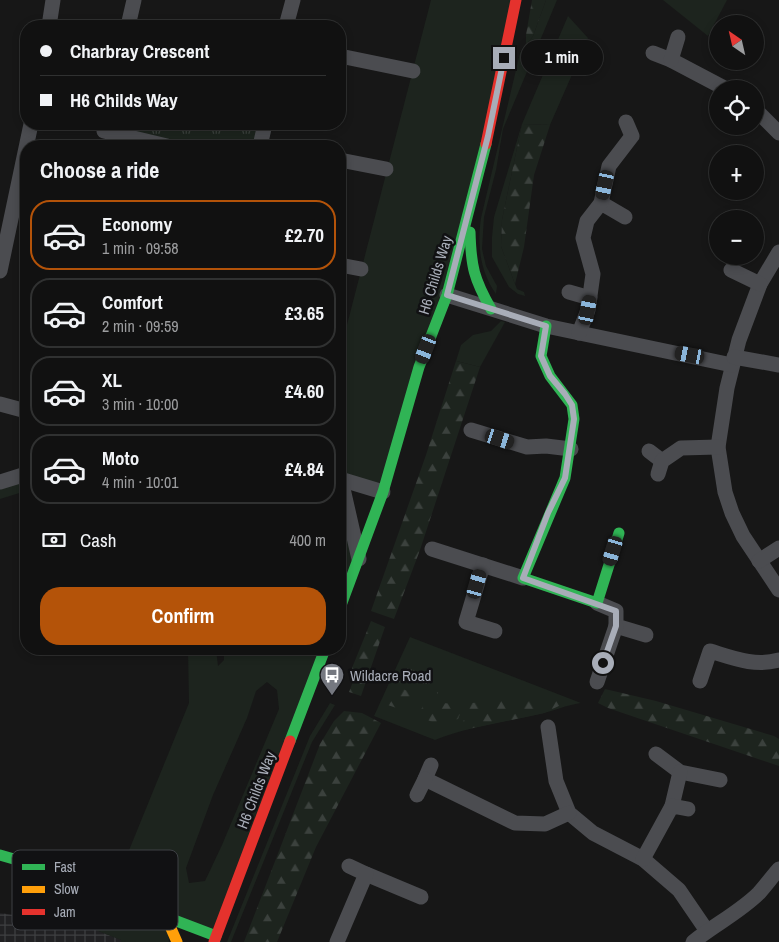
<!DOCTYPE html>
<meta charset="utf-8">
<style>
body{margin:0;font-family:"Archivo Narrow",sans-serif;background:#1e1f1f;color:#f1f3f6;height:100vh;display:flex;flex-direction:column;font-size:19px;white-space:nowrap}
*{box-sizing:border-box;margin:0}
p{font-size:16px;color:#9c9d9f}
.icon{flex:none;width:28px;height:28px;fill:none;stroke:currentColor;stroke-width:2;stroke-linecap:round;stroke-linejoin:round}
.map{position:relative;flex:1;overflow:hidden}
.side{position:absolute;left:20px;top:140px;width:326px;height:515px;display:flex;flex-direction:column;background:#111;border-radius:20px;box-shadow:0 2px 8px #0003,0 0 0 1px #303131}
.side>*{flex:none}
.guide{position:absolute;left:20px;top:20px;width:326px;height:110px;border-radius:20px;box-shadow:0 2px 8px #0003,0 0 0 1px #303131;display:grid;align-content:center;height:110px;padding:0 20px;background:#111}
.needle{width:32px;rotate:326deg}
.tools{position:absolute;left:709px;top:15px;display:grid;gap:10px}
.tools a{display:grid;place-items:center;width:55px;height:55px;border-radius:50%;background:#111;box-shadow:0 2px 8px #0003,0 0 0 1px #303131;font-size:25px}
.end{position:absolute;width:22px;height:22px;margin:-11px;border:6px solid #a8adb8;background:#111;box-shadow:0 0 0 2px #111}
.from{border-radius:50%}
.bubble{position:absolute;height:35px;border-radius:18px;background:#111;box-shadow:0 2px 8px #0003,0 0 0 1px #303131;font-size:16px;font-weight:800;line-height:35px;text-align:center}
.car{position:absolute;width:15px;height:30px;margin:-15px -8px;border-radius:6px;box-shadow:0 0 4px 1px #0007;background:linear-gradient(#222 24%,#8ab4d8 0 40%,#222 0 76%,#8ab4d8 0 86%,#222 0)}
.guide b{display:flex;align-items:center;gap:18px;height:48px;font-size:19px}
.guide b+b{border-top:1px solid #303131}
.guide i{width:12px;height:12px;background:#f1f3f6}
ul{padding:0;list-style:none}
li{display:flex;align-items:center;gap:15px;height:70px;margin:0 10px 8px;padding:0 10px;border:2px solid #303131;border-radius:20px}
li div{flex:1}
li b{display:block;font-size:19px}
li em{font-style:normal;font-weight:800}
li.selected{border-color:#b45309}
li>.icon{width:45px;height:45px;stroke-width:1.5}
h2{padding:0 20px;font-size:22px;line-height:60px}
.pay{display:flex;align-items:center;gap:12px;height:55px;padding:0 20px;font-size:19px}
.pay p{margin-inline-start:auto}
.button{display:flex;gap:10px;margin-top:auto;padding:10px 20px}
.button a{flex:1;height:58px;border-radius:20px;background:#b45309;color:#fff;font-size:20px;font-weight:800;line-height:58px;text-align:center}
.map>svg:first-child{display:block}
.industrial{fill:url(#industrial-grid)}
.green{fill:#1d241e;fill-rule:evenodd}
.forest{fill:url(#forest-firs)}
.park{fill:url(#park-tufts)}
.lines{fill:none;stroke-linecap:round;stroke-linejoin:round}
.street{stroke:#4b4c50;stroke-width:15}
.fast{stroke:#30b455;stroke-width:11}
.slow{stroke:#ff9f0a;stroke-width:11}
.jam{stroke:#e5322d;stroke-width:11}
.route{stroke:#a8adb8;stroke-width:6}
.labels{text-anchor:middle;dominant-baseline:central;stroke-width:5;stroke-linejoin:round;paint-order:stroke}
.street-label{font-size:15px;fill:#a8adb8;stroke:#111113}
.poi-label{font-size:15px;fill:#a8adb8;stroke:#111113;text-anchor:start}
.key{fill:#111113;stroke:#3e4045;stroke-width:1}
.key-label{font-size:14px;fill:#a8adb8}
</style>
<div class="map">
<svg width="779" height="942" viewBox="0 0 779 942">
<defs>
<pattern id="industrial-grid" width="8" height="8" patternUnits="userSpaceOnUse" patternTransform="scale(1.25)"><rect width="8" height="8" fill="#212123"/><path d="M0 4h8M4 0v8" fill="none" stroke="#3e3f41"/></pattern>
<pattern id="forest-firs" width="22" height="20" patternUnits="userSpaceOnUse" patternTransform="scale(1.25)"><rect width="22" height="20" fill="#1d241e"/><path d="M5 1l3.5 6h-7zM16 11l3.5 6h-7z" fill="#3b413d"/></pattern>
<pattern id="park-tufts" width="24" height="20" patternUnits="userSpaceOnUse" patternTransform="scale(1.25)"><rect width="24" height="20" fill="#1d241e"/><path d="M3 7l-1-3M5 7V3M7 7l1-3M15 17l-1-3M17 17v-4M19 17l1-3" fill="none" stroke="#3b413d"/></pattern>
</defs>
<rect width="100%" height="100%" fill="#171717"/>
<path class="industrial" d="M0,913L83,925L122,940L121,942H0Z"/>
<g class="green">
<path d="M431,0H516L488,136L383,492L342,480L359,559L340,608V352Z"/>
<path d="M546,0H557L503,129L496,170L484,217L482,249L486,266L497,286L496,294C480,271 477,246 481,218L520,53L533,36Z"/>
<path d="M663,0H727L708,36Z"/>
<path d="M568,16L588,38L550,125L522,124L502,220L501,246L515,284L517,289L524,292L525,296L518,294L509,287L492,257V237L494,217L522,124Z"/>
<path d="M501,321L505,322L480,367L456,361L461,345L473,335L491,331Z"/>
<path d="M26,474V491L0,499V482Z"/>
<path d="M410,637L581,703C566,705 554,711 540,714C505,722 469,726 435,740L374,716Z"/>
<path d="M188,649H216L218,666L224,660V649H325L216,936L167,917L169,942H121V940L83,925L108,911L112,892L189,703ZM267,682L277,690L279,709L222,845L205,881L189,883L186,868L213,795L247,718L256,691Z"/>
<path d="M330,703L335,705L312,742L231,942H227L310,736Z"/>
</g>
<g class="forest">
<path d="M532,0H546L533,36L526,45V35Z"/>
<path d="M522,124L550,125L534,175L524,247L515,284L501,246L502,220Z"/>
<path d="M456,361L480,367L420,550L394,619L371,611L426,455Z"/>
<path d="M371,621L385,627L361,696L349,692L352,684V668Z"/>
<path d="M394,685L419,696L411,713L382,703Z"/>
<path d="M605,689L656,701L774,736L779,739V766L608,708L598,703Z"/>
<path d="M524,697L563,701V704L544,713L464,730L461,726L472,703Z"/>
<path d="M426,698L439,703L464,704L458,719C452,720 447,722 442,723C434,725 425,718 419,715Z"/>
<path d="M344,711L362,713L381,723L316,847L277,942H244L320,744L334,721Z"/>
</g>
<g class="park">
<path d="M108,124H262L256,146H182L107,128Z"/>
<path d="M407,668L437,677L441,680C442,687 440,693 434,696C422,692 404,690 397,679L400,671Z"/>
</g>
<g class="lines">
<g class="street">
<path d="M49,26L53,0"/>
<path d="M128,26L134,0"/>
<path d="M286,26L293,0"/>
<path d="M653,53L671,60L726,89"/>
<path d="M340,56L413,71"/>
<path d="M671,60L678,37"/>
<path d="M755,109L779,133"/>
<path d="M106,124L104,131L167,146"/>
<path d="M260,146L265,124"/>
<path d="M340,160L386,169"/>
<path d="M601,203L625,217"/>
<path d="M779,252L760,284L739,340L727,388L718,447L725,492L732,513L743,536L779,590"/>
<path d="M340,265L361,269"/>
<path d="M731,270L760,284"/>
<path d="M0,271L31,124"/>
<path d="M569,292L590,298"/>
<path d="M447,295L546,326L732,365"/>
<path d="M579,333L588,310L593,274L583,238L587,221L601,203L609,166L632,136L626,122"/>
<path d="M734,357L779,365"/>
<path d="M0,404L26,411"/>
<path d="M471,430L527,447L546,446L571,449"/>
<path d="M649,451L662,461"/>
<path d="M658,474L662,461L681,448L718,447"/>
<path d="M340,479L383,492"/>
<path d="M341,480L359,559"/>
<path d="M0,482L26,474"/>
<path d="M432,549L523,578"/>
<path d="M759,561L779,548"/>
<path d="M483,565L466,622L495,631"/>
<path d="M597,603L616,611V626L646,635"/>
<path d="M700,681L710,651C733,658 755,667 779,660"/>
<path d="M597,682L616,626"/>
<path d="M548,727L556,781L569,813L593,833L643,859L679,890L707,931"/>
<path d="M656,754L680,772L720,780"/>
<path d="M431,765L425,779L515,823L545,824L569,813"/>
<path d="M417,795L425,779"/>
<path d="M672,806L680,772"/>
<path d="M643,859L672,806L688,809"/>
<path d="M366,874L421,897"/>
<path d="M337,942L366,874L349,866"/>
<path d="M693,942C714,925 740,912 759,893C766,885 772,877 779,869"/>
</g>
<g class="fast">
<path d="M470,232C471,267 474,279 491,309"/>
<path d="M546,326L541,356L550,376L572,405L574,419L565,478L523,578L597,603L619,533"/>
<path d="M340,608L383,492L419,367L447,295L486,144"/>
<path d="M290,741L325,649"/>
<path d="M0,855L69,875L166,917L216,936"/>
</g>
<path class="slow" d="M166,917L177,942"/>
<g class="jam">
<path d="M486,144L516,0"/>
<path d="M214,942L290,741"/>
</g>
</g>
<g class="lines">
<path class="route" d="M504,58L488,136L447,295L546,326L541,356L550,376L565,394L572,405L574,419L565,478L548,513L523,578L616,611V626L603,663"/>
</g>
<defs>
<symbol id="bus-pin" viewBox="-11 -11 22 30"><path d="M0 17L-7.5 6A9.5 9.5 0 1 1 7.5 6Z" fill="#757880" stroke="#111113"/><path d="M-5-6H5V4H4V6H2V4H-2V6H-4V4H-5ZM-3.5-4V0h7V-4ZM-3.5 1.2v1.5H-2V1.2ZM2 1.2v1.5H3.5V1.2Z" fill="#fff"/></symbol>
</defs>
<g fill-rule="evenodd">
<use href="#bus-pin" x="318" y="661" width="28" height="38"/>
</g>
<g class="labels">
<g class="street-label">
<text transform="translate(435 275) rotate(-73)">H6 Childs Way</text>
<text transform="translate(256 790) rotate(-69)">H6 Childs Way</text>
</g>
<g class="poi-label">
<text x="350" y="675">Wildacre Road</text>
</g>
</g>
<rect x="12" y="850" width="166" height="80" rx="8" class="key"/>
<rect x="22" y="864" width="23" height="6" fill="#30b455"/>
<rect x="22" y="886" width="23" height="7" fill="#ff9f0a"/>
<rect x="22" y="909" width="23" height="6" fill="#e5322d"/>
<g class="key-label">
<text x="54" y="872">Fast</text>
<text x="54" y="894">Slow</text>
<text x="54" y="917">Jam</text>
</g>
</svg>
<div class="tools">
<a><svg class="needle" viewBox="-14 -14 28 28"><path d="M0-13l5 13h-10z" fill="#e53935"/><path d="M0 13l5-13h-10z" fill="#9c9d9f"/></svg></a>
<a><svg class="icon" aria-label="locate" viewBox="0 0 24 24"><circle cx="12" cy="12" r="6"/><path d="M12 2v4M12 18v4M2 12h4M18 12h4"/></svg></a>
<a>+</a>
<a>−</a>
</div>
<i class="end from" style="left:603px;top:663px"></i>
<i class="end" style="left:504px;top:58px"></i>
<div class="bubble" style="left:521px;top:40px;width:82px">1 min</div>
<i class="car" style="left:605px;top:185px;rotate:192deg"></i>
<i class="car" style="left:588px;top:310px;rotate:11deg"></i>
<i class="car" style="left:426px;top:349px;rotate:201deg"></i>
<i class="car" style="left:690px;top:355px;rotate:281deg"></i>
<i class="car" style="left:500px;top:439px;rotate:108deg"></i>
<i class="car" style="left:613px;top:551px;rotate:197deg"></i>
<i class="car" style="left:477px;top:584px;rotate:16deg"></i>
<div class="guide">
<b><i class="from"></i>Charbray Crescent</b>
<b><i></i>H6 Childs Way</b>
</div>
<section class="side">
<h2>Choose a ride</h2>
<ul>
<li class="selected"><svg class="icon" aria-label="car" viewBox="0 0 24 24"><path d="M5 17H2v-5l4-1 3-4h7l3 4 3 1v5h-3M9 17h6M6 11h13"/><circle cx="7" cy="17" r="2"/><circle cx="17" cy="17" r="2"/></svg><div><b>Economy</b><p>1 min · 09:58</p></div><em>£2.70</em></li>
<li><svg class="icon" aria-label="car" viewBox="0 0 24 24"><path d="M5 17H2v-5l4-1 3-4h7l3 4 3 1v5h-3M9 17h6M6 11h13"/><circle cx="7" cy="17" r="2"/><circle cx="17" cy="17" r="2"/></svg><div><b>Comfort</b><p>2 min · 09:59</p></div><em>£3.65</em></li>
<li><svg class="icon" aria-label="car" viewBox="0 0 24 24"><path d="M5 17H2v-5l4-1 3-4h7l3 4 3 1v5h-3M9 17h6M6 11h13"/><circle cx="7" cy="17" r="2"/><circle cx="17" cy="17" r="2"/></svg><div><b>XL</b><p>3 min · 10:00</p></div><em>£4.60</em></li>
<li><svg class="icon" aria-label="car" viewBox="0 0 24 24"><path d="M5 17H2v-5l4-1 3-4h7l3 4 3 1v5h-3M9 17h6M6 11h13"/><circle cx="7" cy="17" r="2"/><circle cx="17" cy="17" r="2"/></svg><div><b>Moto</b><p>4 min · 10:01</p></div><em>£4.84</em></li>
</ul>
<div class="pay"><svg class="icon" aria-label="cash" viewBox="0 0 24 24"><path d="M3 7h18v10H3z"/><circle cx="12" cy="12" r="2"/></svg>Cash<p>400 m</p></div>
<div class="button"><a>Confirm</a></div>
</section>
</div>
